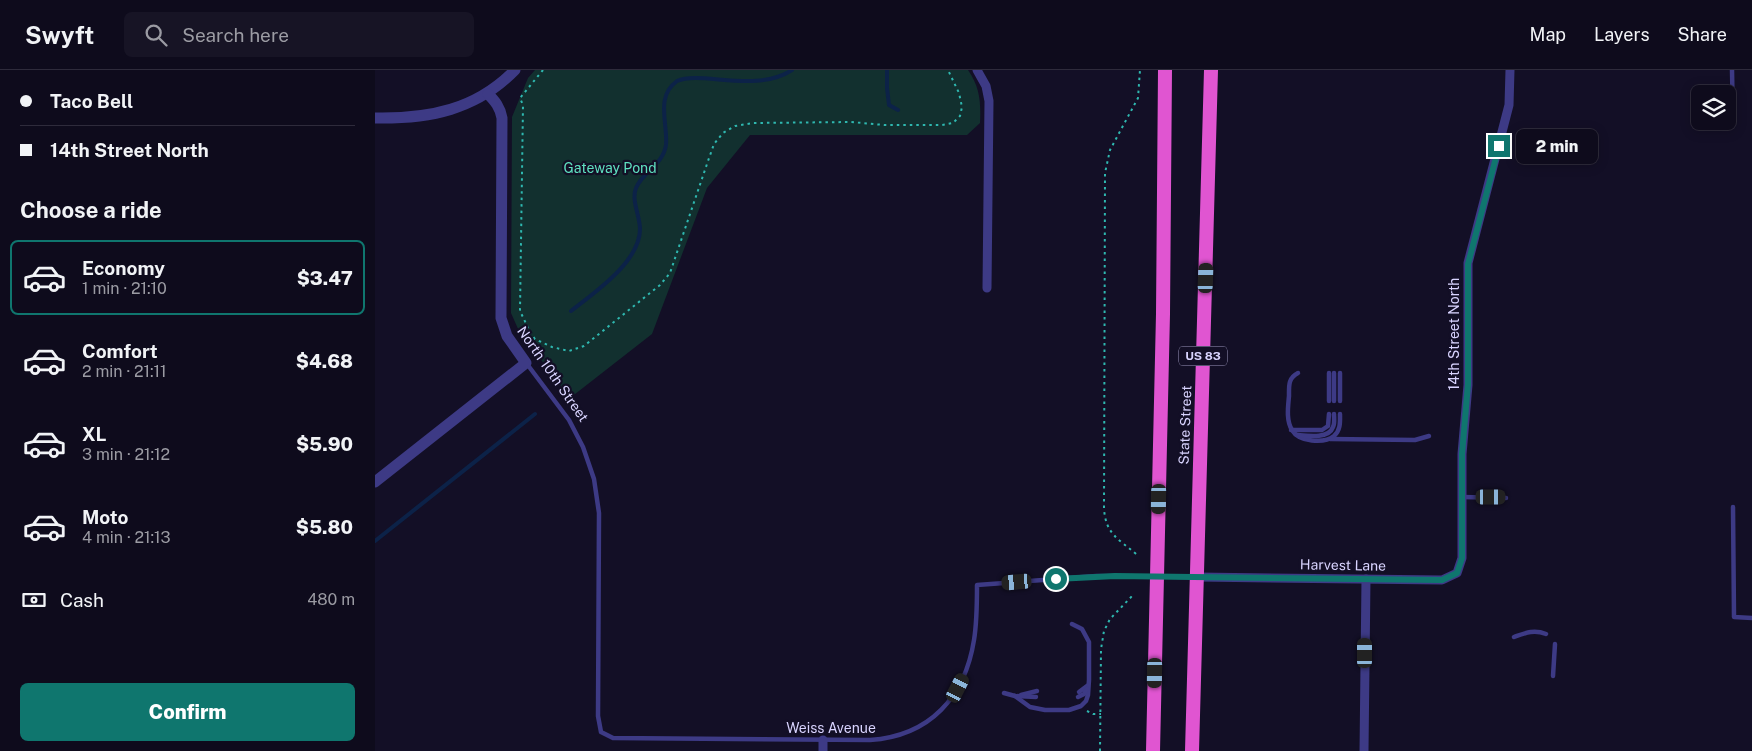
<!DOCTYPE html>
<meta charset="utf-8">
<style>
body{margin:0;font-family:"Public Sans",sans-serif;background:#171425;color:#f1f3f6;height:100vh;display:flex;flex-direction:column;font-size:19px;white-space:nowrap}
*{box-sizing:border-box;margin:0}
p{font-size:16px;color:#9b9ba3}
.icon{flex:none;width:28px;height:28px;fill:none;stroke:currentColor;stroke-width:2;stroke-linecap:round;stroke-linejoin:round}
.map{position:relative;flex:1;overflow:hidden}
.details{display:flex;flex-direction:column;background:#0e0b1c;width:375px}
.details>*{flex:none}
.hud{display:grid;align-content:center;height:110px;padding:0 20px;background:#0e0b1c}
.buttons{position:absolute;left:1316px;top:15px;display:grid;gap:10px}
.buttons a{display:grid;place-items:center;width:45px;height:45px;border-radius:8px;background:#0e0b1c;box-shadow:0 2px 12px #0003,0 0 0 1px #2e2b3b;font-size:25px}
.end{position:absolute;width:22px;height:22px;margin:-11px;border:6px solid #0f766e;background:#fff;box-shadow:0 0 0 2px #fff}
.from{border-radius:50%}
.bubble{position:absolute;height:35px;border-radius:8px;background:#0e0b1c;box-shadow:0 2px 12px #0003,0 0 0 1px #2e2b3b;font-size:16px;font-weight:800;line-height:35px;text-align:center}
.car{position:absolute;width:15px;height:30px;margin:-15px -8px;border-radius:6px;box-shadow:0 0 4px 1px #0007;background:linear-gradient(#222 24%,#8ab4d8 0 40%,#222 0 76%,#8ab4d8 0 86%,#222 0)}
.hud b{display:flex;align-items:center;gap:18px;height:48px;font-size:19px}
.hud b+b{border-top:1px solid #2e2b3b}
.hud i{width:12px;height:12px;background:#f1f3f6}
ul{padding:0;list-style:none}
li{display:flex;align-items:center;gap:15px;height:75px;margin:0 10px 8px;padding:0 10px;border:2px solid transparent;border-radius:8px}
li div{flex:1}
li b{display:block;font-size:19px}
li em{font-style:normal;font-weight:800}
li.selected{border-color:#0f766e}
li>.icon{width:45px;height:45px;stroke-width:1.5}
h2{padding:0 20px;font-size:22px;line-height:60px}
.pay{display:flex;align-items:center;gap:12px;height:55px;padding:0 20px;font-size:19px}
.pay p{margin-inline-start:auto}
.primary-button{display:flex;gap:10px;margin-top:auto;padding:10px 20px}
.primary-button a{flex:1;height:58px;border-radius:8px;background:#0f766e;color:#fff;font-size:20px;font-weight:800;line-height:58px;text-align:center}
header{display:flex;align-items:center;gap:30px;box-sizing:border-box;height:70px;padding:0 25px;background:#0e0b1c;border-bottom:1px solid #2e2b3b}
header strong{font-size:24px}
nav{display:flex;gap:28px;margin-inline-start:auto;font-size:18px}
.search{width:350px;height:45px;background:#171425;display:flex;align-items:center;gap:12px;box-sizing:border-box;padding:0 18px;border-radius:8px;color:#9b9ba3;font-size:19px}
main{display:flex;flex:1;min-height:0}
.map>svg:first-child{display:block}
.green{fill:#12302f}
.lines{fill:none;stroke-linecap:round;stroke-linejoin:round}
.stream{stroke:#0c2248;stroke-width:4}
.path{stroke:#2fb8b0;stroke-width:2;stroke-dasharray:2.5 4;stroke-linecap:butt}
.service{stroke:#3d3a85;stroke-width:4.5}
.minor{stroke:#3d3a85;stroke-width:9}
.tertiary{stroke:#3d3a85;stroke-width:11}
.trunk{stroke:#e055d1;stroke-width:14}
.route{stroke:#0f766e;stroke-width:6}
.labels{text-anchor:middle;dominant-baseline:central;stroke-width:4.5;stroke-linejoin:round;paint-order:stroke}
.shield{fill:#130f26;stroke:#9e99be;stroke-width:1}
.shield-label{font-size:12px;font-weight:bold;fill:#d9d4ff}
.park-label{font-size:14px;fill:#5fe0c0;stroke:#130f26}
.street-label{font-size:14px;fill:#d9d4ff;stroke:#130f26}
</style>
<header>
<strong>Swyft</strong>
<div class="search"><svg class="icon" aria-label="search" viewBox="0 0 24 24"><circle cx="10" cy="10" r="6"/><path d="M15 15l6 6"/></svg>Search here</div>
<nav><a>Map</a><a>Layers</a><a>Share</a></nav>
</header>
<main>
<section class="details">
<div class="hud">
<b><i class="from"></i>Taco Bell</b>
<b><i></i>14th Street North</b>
</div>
<h2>Choose a ride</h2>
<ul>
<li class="selected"><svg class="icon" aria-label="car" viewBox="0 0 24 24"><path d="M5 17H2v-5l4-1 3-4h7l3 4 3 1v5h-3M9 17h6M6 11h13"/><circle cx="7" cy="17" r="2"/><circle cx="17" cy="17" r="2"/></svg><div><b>Economy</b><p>1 min · 21:10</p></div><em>$3.47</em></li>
<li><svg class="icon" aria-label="car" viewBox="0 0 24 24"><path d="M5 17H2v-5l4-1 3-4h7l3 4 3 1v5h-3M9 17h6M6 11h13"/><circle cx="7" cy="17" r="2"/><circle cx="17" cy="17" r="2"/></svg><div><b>Comfort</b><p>2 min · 21:11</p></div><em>$4.68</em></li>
<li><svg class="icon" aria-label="car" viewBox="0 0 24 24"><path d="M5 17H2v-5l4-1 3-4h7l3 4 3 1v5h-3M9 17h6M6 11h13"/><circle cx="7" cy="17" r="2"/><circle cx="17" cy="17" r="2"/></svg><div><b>XL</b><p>3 min · 21:12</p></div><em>$5.90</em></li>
<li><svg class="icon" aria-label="car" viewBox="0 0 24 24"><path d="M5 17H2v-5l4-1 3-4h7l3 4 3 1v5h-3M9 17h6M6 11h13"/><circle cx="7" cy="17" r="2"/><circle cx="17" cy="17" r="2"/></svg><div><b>Moto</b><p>4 min · 21:13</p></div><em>$5.80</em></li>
</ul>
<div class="pay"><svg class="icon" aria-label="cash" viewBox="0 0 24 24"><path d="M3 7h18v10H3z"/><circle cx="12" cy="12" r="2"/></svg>Cash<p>480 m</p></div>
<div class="primary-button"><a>Confirm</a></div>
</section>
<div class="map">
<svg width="1377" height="681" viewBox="0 0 1377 681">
<rect width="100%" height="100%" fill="#130f26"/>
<path class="green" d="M160,0H593C605,17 606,33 605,53L592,65H375L332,118L277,264L195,328L144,261L136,243L137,47L153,8Z"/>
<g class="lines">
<g class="stream">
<path d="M512,0V18L514,35L523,40"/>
<path d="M196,241C219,223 265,192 265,159C265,146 256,130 261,118C268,101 288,95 291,75C293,53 280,27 302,11C326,0 380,24 417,0"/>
<path d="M0,471L160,344"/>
</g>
<g class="path">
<path d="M168,0L145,28L148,35L145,241L156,264L160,269L177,277L194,281L209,276L285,215L295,203L333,91L339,74L348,63L360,56L378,53L476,52L509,55H567L578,53L585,46L587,37L584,23L573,0"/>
<path d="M761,484C744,469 731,465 729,439L730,103L735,80L763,28L765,0"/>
<path d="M712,641L718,644H726"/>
<path d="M725,681L726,579L729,561L735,549L759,524"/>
</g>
<g class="service">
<path d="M1357,0L1358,52"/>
<path d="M152,294L194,350L208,377L219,409L224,443L223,646L226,662L238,668L495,670C555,666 590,627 599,570C602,552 602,533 602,515L721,506L819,507"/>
<path d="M923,303C913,308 914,316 914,326C913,337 911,350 917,360C924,372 949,374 959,366C966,360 965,351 965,344"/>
<path d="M959,303V331"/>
<path d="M965,303V331"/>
<path d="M954,331V303"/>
<path d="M916,360H947L953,356L954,344"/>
<path d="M923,365C933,366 954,369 958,357C960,353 959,348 959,344"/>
<path d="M955,369L1040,370L1054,366"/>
<path d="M1087,427L1131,428"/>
<path d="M1358,437L1359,547L1377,548"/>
<path d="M1139,567C1150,563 1159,559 1171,564"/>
<path d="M1178,606L1180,574"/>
<path d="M704,622L712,616"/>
<path d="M629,623L640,626L661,627"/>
<path d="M646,625L662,621"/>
<path d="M640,626L655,637L670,640H694L706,636L711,631L713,625L714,610V572L707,559L697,554"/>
<path d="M703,627L709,624L712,619"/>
</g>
<g class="minor">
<path d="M602,0L611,16L614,31L612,218"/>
<path d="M822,507L1067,510L1082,503L1087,488V384L1093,315V193L1134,35L1135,0"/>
<path d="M448,681V670"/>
<path d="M989,681L991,509"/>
</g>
<g class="tertiary">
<path d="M0,48C54,49 101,40 140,0"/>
<path d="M0,412L151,293L132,266L126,248L127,48C125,37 120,31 113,24"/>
</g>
<g class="trunk">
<path d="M778,681L788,244L790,0"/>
<path d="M817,681L836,0"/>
</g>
</g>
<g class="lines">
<path class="route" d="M681,509L740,506L1067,510L1082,503L1087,488V384L1093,314V194L1124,76"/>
</g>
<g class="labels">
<rect class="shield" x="804" y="276.5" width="48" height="19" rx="4"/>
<g class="shield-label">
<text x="828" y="286">US 83</text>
</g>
<g class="park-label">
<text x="235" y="98">Gateway Pond</text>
</g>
<g class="street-label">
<text transform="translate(1079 264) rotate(-90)">14th Street North</text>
<text transform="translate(178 304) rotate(55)">North 10th Street</text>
<text transform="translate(810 355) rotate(-88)">State Street</text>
<text transform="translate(968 495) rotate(1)">Harvest Lane</text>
<text x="456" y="658">Weiss Avenue</text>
</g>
</g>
</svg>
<div class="buttons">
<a><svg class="icon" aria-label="layers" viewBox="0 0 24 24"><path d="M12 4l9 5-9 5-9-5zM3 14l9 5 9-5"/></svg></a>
</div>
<i class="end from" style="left:681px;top:509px"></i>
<i class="end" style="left:1124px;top:76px"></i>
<div class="bubble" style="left:1141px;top:59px;width:82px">2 min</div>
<i class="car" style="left:831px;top:208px;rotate:2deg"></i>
<i class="car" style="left:1116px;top:427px;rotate:90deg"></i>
<i class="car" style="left:784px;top:429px;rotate:181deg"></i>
<i class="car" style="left:642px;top:512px;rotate:265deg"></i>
<i class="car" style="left:990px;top:583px;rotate:0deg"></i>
<i class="car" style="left:780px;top:603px;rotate:181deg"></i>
<i class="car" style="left:583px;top:618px;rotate:27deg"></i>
</div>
</main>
